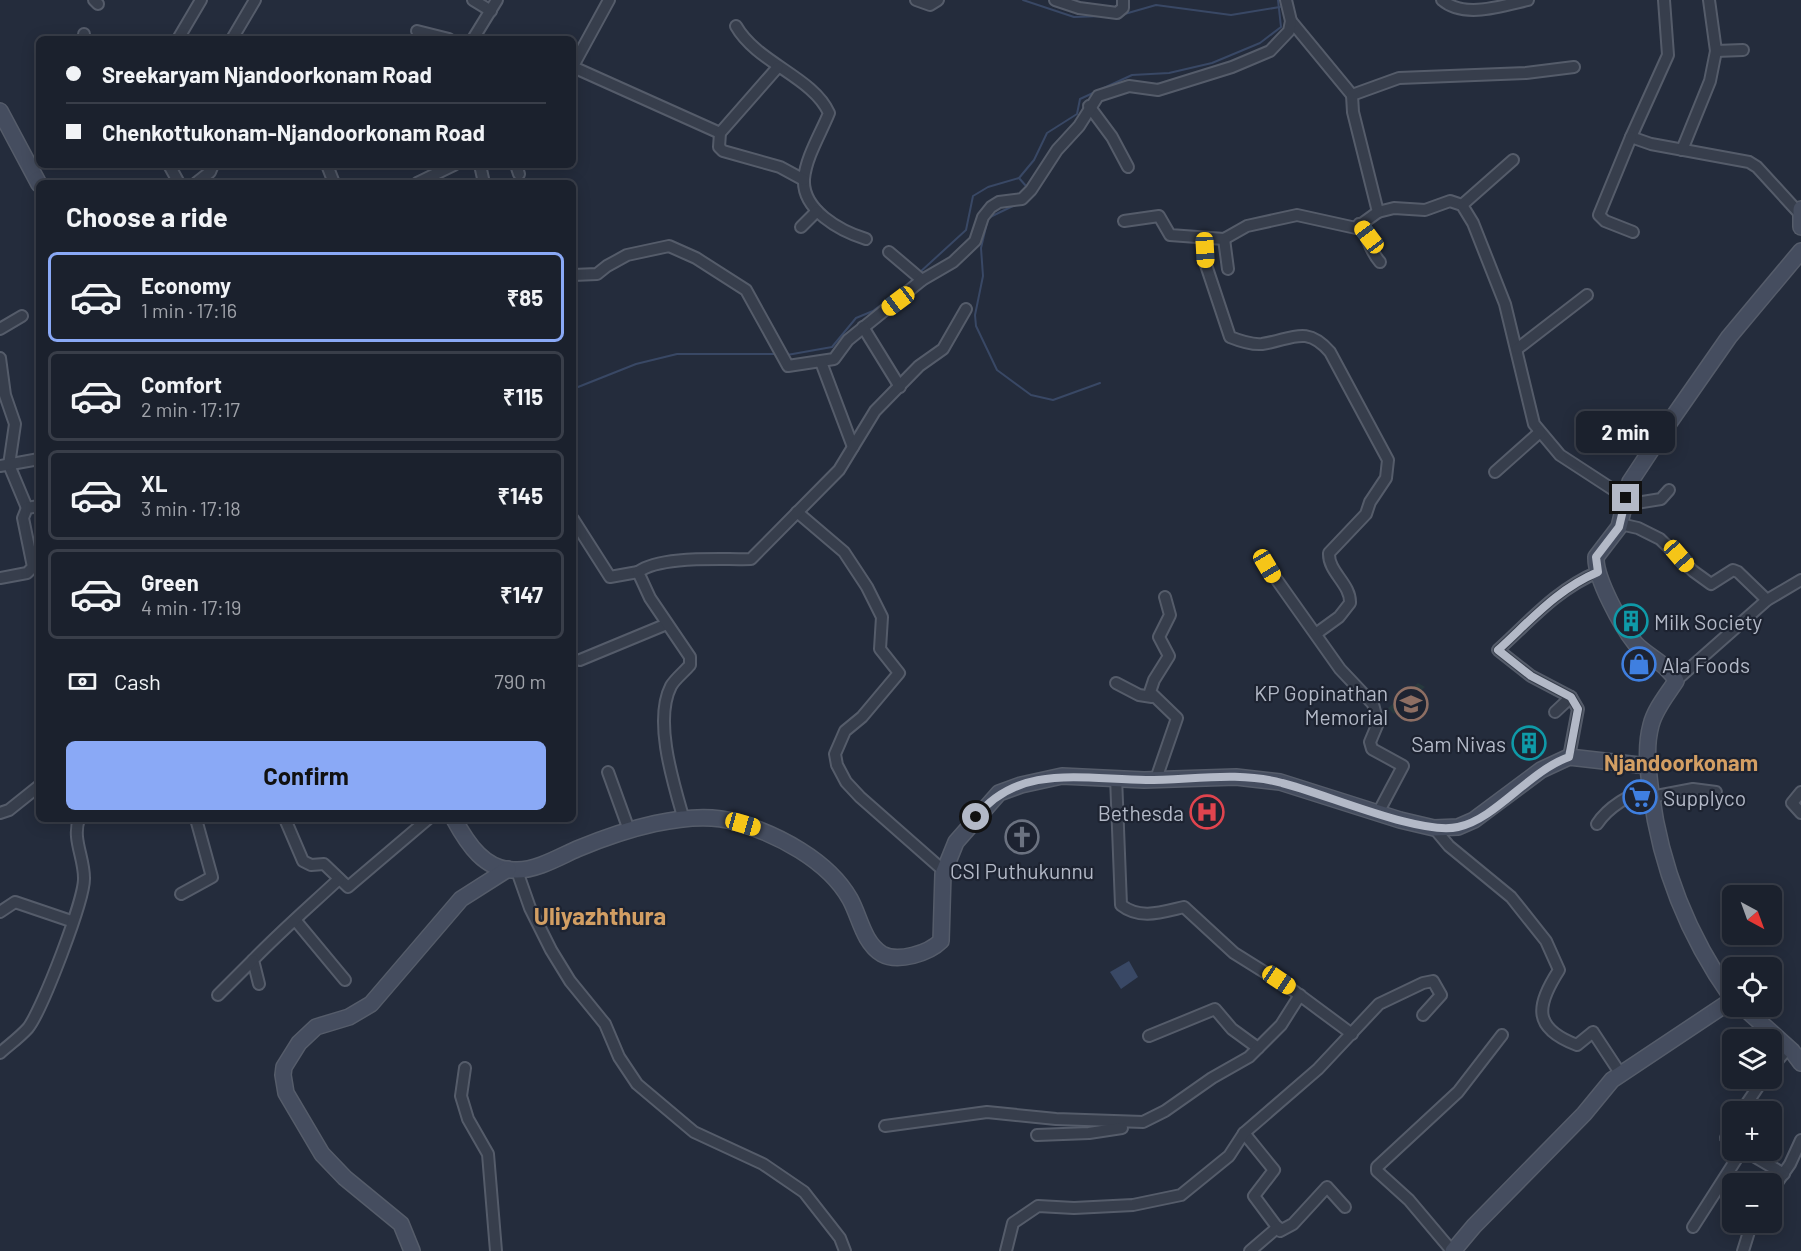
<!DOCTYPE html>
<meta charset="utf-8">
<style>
body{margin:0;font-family:Barlow,sans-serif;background:#242935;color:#f1f3f6;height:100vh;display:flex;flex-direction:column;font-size:22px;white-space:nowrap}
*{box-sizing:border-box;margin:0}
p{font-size:20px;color:#a0a3aa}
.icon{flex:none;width:33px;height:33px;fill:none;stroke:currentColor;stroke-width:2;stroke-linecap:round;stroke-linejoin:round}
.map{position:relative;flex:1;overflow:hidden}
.sheet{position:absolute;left:36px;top:180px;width:540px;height:642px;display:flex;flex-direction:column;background:#1b212d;border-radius:9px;box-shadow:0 3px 15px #0003,0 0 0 2px #393e49}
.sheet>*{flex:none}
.guide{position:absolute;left:36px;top:36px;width:540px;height:132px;border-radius:9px;box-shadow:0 3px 15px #0003,0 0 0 2px #393e49;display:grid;align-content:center;height:132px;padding:0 30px;background:#1b212d}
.needle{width:39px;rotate:139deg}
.controls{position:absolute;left:1722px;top:885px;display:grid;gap:12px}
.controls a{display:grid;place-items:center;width:60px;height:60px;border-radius:9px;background:#1b212d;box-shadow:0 3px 15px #0003,0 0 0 2px #393e49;font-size:30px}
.end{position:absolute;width:27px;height:27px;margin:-14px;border:8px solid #b3b9c7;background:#111;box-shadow:0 0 0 3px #111}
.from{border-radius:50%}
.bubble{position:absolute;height:42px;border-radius:9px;background:#1b212d;box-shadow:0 3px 15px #0003,0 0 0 2px #393e49;font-size:20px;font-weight:700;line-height:42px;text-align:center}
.car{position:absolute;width:18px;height:36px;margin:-18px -9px;border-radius:8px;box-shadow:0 0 4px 2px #0007;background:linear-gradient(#f5c518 24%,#345 0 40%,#f5c518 0 76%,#345 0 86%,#f5c518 0)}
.guide b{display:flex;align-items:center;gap:21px;height:57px;font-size:22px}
.guide b+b{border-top:2px solid #393e49}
.guide i{width:15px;height:15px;background:#f1f3f6}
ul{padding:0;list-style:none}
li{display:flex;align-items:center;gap:18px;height:90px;margin:0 12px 9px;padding:0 18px;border:3px solid #393e49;border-radius:9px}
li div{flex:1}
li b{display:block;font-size:22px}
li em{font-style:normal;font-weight:700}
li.on{border-color:#8aa9f6}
li>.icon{width:54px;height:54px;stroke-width:1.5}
h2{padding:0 30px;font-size:27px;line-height:72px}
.pay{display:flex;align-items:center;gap:15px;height:66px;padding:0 30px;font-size:22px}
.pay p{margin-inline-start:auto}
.cta{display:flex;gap:12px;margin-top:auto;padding:12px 30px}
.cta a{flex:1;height:69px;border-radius:9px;background:#8aa9f6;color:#111;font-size:24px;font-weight:700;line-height:69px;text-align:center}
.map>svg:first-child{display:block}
.green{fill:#26383d}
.water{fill:#394865}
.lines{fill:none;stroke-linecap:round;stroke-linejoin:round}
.stream{stroke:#394865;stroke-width:2}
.street-casing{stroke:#555c6a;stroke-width:14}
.secondary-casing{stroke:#555c6a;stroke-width:18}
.street{stroke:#373e4c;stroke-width:10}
.secondary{stroke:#454d5f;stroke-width:15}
.route{stroke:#b3b9c7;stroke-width:8}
.labels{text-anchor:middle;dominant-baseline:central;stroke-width:4.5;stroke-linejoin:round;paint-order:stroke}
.poi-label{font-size:21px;fill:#b3b9c7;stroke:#1d2331;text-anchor:start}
.neighbourhood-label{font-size:22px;font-weight:bold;fill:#d29e63;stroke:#1d2331}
.quarter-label{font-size:24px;font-weight:bold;fill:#d29e63;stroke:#1d2331}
</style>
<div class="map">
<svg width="1801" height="1251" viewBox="0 0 1801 1251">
<rect width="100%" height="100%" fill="#242c3c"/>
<path class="green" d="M1418,683L1425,687L1394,714L1388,708Z"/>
<path class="water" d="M1129,961L1138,977L1121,989L1110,972Z"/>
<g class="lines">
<g class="stream">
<path d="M1023,0L1074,17L1103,16"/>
<path d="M1121,15L1156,5L1231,15L1280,7"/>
<path d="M1019,178L1026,186"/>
<path d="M1015,205L988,218L981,248L983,276L975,315L976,326L997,370L1031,395L1053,400L1100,383"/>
<path d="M919,273L966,230L973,196L988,187L1019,178L1034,160L1047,133L1077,114L1080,99L1132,75L1169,73L1212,63L1260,43L1281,27L1278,0"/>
<path d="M787,355L832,347L856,318L873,311L907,285"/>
<path d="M573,389L636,364L677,354H779"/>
</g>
<defs>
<g id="street">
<path d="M94,0L98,4"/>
<path d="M473,0L491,11"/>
<path d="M916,0L930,5L938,0"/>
<path d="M1055,0L1079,8L1117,13L1123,8V0"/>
<path d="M1442,0C1464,19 1502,6 1528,0"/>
<path d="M1664,0L1668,55L1631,137L1651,144L1749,162L1757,167L1799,213"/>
<path d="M1291,21L1352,95"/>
<path d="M736,26C757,63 813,77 829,113C821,133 806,157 804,179C802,210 840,231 866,239"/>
<path d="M417,31L449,39"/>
<path d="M84,34V39"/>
<path d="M178,39L201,0"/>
<path d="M232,39L255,0"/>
<path d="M473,39L497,0"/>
<path d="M1716,51L1743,50"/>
<path d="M573,66L609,0"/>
<path d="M573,67L720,133"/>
<path d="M778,67L720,133L719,147L723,151L780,167L804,180"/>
<path d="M1574,67L1526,73L1399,78L1352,95L1353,112L1378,212L1394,208L1425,210L1450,201L1462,205L1473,223L1505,304L1534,424L1560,455L1626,498"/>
<path d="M1089,106L1112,137L1128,167"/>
<path d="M1631,137L1599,215L1605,221L1633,232"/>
<path d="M1682,150L1710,81L1716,51L1709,0"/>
<path d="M169,165L179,183"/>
<path d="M327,165L334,183"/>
<path d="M480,165L484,183"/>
<path d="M516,165L519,174"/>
<path d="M196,183L210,172L213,165"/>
<path d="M417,183L454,165"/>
<path d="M1462,205L1513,160"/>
<path d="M1124,221L1159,216L1170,235L1224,239L1247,226L1297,215L1356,228L1378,212"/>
<path d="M1359,224C1369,237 1369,250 1380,262"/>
<path d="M801,227L817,211"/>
<path d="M1204,238L1205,262L1230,337C1240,341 1251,345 1262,344C1291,340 1306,324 1330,352L1388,460L1386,478L1370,502L1366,514L1329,553C1328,572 1351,584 1350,603L1339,617L1317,633"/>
<path d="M1224,239L1228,269"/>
<path d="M889,252L922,280"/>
<path d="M573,275L597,274L607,266L627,255L669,246L696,258L746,290L788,366L834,359L848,340L922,280L953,262L975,241L983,217L991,207L999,202L1022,199L1031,190L1057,150L1079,126L1098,96L1129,86L1158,90L1232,67L1270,51L1289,31L1291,21L1286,0"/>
<path d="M863,327L900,387"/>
<path d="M0,329L22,316"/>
<path d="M1517,349L1587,295"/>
<path d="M0,358L5,395L15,424L9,465L27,508"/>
<path d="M821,362L853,447"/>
<path d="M0,466L39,459"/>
<path d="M1495,472L1540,432"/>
<path d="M1624,505L1661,499L1669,490"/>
<path d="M797,512L844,552L867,587L882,617L880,649L899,673L862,717L845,731L835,754L837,765L846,782L860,797L944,871"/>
<path d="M573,519L610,577L638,572"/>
<path d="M1620,524L1638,528L1660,539L1693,571L1711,584L1733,570L1738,572L1767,600"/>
<path d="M1267,566L1340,669L1373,704L1378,723L1370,742L1372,749L1403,766L1378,813"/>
<path d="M0,578L27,573L33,567L23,518L27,508L39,506"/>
<path d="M580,660L667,624"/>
<path d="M1674,678L1681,676L1767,600L1801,580"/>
<path d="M1116,683L1139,695L1152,697"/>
<path d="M1571,697L1531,676L1498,650C1530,621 1557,589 1598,572"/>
<path d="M1555,712L1571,697L1578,709L1569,757"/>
<path d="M608,772L629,830"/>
<path d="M1116,777L1121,905C1140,920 1162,912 1184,907L1234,953L1290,988L1352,1034"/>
<path d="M1156,779L1177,718L1150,692L1154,680L1169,656L1159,637L1170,615L1165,597"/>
<path d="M1801,792L1792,803L1801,813"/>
<path d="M1651,797L1693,789L1716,792"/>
<path d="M0,813L9,810L39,786"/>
<path d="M285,819L303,861L311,865L324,864L348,887L428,819"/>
<path d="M684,820C674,785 653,721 671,686C675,679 684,672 690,665V657L650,598L638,572C661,555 722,560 751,559L839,470L875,411L919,366L943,349L966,309"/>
<path d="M1597,824C1608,807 1630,794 1650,788"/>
<path d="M1434,828L1449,846L1511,897L1546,941L1559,970C1536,1006 1532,1028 1577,1045L1593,1032L1620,1073"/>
<path d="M517,871L530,908L551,950L570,981L605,1024L619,1057L637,1084L694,1132L763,1164L804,1192L840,1238L845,1251"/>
<path d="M181,894L212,877L196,819"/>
<path d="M0,912L15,902L71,921"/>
<path d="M296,921L345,980"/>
<path d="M259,984L253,960C280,932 310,906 339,879"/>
<path d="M218,995L253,960"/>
<path d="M1149,1036L1215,1009L1232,1029L1258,1048"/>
<path d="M0,1053C9,1045 20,1037 28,1028C42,1010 85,899 84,878C84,857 72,839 79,819"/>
<path d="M1772,1067L1788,1048"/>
<path d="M465,1068L461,1096L468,1119L488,1154L496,1251"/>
<path d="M1741,1112L1764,1078"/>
<path d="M885,1126L987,1112L1056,1119L1143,1122L1165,1111L1212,1078L1249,1057L1281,1025L1300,995"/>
<path d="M1244,1133L1274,1170L1254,1196L1280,1231L1293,1224L1327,1187L1345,1207"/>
<path d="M1037,1135L1089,1133L1122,1128"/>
<path d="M1726,1138L1732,1126"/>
<path d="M1772,1190L1790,1164L1801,1140"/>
<path d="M1693,1227L1739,1155L1750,1154L1784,1174"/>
<path d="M1006,1251L1013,1223L1038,1206L1074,1208L1133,1205L1181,1195L1229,1156L1244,1133L1318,1069L1379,1004L1423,983L1433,981L1441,995L1423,1015"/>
<path d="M1250,1251L1278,1227"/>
<path d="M1452,1251L1409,1200L1377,1171V1167L1458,1092L1502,1035"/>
<path d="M1743,1251L1752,1222"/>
</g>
<g id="secondary">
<path d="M0,111L39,184"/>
<path d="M1801,209V227"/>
<path d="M454,819C467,843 485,872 517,870C537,870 559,857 577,849C620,831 689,808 736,822C777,834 828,860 850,899C860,917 863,942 882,954C898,963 929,953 941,941L943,874L956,842L999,793L1021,785L1062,776L1144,780L1236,777L1280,782L1400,820L1434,828L1458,827L1474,820L1541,770L1569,757L1648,766"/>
<path d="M1732,998C1688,936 1661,869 1651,793C1648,770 1645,747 1651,725C1655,709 1667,695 1676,681C1668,664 1648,657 1635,643C1622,627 1595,578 1596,557L1619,527L1630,482L1669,423L1729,337L1801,251"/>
<path d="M1742,1006L1792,1051L1801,1063"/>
<path d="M412,1251L401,1224L345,1178L322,1154L286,1093L283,1075L284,1067L299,1043L316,1027L349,1017L371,1004L461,899L508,869"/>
<path d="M1453,1251L1474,1226L1584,1114L1612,1080L1732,1000"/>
</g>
</defs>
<use href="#street" class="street-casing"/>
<use href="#secondary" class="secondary-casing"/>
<use href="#street" class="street"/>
<use href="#secondary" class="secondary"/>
</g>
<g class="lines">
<path class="route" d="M976,817C1019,762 1087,780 1146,780C1191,780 1238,771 1282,783C1324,793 1420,836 1458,827C1496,819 1529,771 1569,757L1578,709L1571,697L1531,676L1498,650C1530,621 1557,589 1598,572L1596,557L1619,527L1626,498"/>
</g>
<defs>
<symbol id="building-ring" viewBox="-11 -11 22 22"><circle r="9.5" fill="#1d2331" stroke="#0f9aa8" stroke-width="1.5"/><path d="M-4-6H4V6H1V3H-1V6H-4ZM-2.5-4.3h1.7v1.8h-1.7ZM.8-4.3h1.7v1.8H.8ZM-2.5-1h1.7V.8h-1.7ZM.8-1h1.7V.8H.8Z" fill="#0f9aa8"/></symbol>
<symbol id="shop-ring" viewBox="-11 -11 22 22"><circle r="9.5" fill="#1d2331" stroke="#3f7fe0" stroke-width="1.5"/><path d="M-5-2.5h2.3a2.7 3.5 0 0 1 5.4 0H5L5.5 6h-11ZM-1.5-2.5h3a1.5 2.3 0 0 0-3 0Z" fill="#3f7fe0"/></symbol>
<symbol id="school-ring" viewBox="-11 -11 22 22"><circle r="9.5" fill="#1d2331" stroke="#8d6e63" stroke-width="1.5"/><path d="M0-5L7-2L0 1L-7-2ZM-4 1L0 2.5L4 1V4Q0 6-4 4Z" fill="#8d6e63"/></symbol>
<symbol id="supermarket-ring" viewBox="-11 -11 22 22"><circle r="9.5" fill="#1d2331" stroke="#3f7fe0" stroke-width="1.5"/><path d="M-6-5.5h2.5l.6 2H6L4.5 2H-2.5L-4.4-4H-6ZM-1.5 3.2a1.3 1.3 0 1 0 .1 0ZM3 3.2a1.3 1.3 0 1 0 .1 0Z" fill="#3f7fe0"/></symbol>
<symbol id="hospital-ring" viewBox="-11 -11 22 22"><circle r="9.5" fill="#1d2331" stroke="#e0444e" stroke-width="1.5"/><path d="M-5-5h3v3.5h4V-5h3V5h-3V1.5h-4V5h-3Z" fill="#e0444e"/></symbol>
<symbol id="church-ring" viewBox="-11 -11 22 22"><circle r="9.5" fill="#1d2331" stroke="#6b7280" stroke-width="1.5"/><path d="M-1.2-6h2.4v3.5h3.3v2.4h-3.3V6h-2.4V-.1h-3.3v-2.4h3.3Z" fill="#6b7280"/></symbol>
</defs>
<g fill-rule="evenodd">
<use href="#building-ring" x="1612" y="602" width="38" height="38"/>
<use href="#shop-ring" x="1620" y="645" width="38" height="38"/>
<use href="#school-ring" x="1392" y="685" width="38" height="38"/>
<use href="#building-ring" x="1510" y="724" width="38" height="38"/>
<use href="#supermarket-ring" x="1621" y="778" width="38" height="38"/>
<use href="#hospital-ring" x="1188" y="793" width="38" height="38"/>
<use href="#church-ring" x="1003" y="818" width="38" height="38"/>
</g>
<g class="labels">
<g class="poi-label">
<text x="1654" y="621">Milk Society</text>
<text x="1662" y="664">Ala Foods</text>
<text x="1388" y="692" text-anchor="end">KP Gopinathan<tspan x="1388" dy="24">Memorial</tspan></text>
<text x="1506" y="743" text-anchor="end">Sam Nivas</text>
<text x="1663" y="797">Supplyco</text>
<text x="1184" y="812" text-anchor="end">Bethesda</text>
<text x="1022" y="870" text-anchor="middle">CSI Puthukunnu</text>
</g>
<g class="neighbourhood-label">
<text x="1681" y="762">Njandoorkonam</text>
</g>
<g class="quarter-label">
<text x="600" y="915">Uliyazhthura</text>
</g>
</g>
</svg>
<div class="controls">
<a><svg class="needle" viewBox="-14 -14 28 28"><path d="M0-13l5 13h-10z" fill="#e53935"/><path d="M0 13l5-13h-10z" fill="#a0a3aa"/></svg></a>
<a><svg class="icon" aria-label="locate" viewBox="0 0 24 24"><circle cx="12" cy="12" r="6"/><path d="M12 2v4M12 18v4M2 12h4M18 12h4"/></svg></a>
<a><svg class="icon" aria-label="layers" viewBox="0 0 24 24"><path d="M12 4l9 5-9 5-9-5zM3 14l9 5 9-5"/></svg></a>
<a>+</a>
<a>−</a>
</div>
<i class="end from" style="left:976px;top:817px"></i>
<i class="end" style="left:1626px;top:498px"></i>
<div class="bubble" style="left:1576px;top:411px;width:99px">2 min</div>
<i class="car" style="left:1369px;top:237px;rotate:323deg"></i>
<i class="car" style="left:1205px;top:250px;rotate:177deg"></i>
<i class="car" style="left:898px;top:301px;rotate:233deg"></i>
<i class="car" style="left:1679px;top:556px;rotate:139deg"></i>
<i class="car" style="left:1267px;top:566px;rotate:149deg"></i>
<i class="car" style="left:743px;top:824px;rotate:106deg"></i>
<i class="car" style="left:1279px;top:980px;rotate:124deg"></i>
<div class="guide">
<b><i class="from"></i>Sreekaryam Njandoorkonam Road</b>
<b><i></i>Chenkottukonam-Njandoorkonam Road</b>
</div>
<section class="sheet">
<h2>Choose a ride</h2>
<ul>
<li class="on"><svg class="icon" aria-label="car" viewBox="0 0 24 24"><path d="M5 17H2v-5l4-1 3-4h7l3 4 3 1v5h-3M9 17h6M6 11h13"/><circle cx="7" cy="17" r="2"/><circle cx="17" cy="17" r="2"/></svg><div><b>Economy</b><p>1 min · 17:16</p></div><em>₹85</em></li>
<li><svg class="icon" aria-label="car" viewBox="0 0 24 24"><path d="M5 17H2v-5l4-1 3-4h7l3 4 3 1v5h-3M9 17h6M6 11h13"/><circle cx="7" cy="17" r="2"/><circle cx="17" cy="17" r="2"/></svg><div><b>Comfort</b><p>2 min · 17:17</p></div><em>₹115</em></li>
<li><svg class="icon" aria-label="car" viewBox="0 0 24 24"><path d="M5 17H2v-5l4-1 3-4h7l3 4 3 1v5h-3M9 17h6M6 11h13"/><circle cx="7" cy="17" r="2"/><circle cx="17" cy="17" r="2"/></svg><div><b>XL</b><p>3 min · 17:18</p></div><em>₹145</em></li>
<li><svg class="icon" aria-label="car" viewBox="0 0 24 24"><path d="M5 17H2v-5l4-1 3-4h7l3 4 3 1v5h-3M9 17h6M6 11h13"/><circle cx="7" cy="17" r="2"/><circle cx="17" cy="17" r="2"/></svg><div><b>Green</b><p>4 min · 17:19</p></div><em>₹147</em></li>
</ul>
<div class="pay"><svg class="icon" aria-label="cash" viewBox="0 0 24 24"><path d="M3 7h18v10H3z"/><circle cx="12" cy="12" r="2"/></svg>Cash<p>790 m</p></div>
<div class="cta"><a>Confirm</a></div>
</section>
</div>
